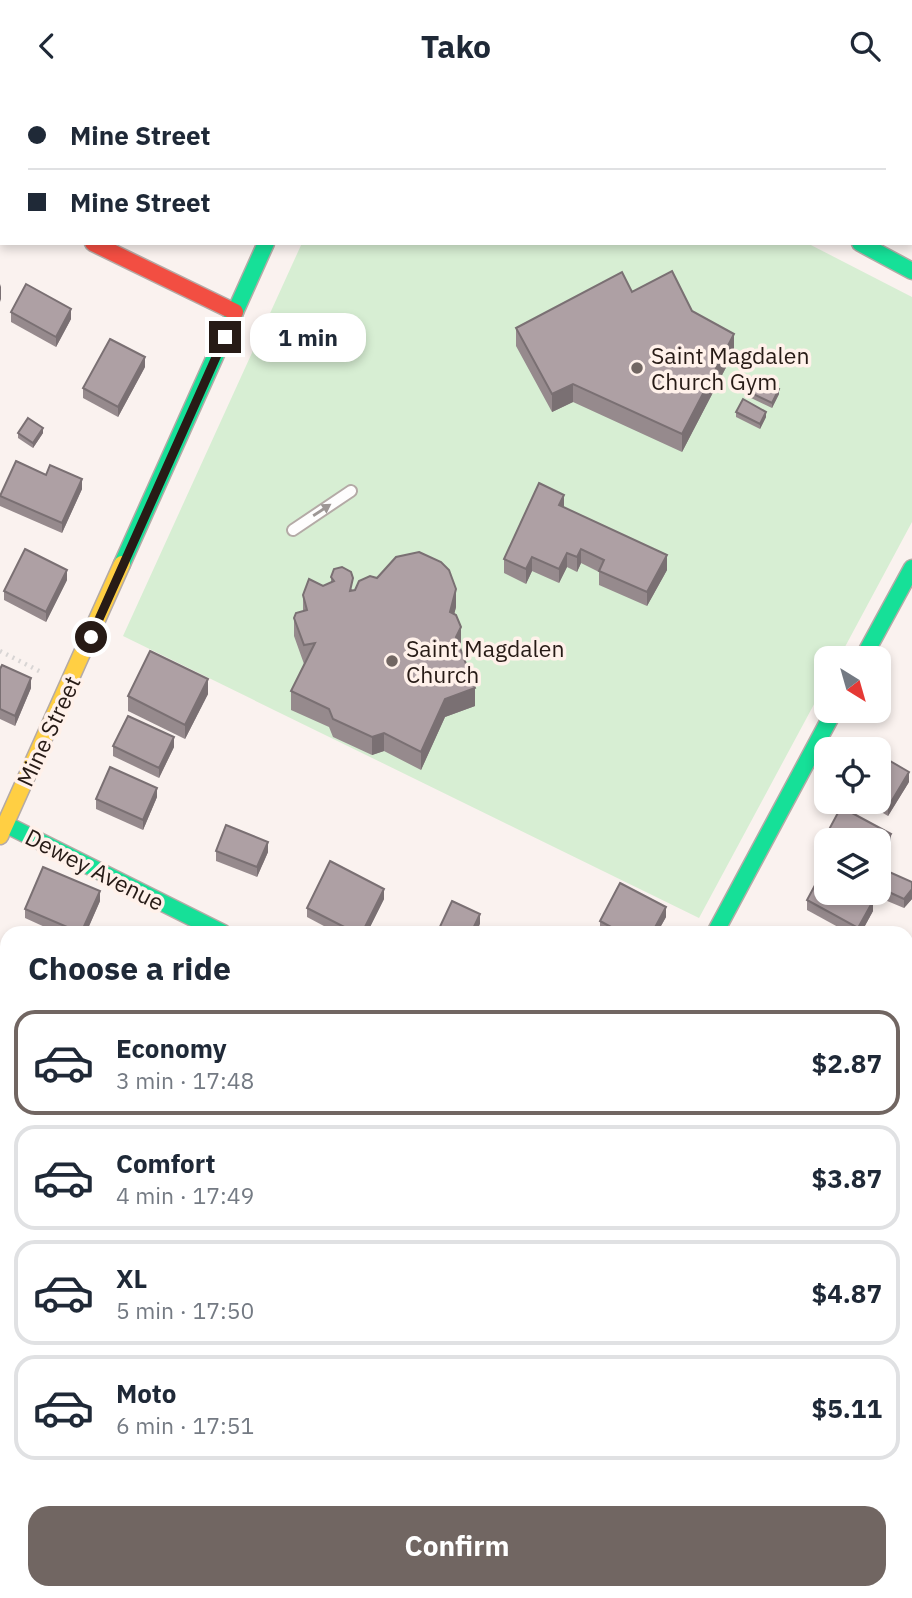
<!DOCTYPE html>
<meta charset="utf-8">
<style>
body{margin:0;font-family:"IBM Plex Sans",sans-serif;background:#f6f6f7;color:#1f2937;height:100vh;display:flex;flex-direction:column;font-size:26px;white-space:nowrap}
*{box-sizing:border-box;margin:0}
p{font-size:23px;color:#747a83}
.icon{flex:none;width:38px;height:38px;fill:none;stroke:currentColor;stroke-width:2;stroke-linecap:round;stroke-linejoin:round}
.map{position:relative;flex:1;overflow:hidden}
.panel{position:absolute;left:0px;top:835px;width:914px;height:674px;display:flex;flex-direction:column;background:#fff;border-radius:21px 21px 0 0;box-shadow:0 4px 10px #0003}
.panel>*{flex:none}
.banner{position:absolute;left:0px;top:0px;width:914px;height:154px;box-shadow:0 4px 10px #0003;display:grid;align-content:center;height:154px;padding:0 28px;background:#fff}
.needle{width:46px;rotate:143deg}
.tools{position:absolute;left:814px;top:555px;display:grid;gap:14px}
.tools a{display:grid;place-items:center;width:77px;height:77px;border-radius:14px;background:#fff;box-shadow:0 4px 10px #0003;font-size:35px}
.end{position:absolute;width:32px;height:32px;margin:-16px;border:9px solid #271b16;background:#fff;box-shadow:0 0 0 4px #fff}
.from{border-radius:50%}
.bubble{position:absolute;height:49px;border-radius:21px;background:#fff;box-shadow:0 4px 10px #0003;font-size:23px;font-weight:800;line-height:49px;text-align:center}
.banner b{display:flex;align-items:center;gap:24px;height:66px;font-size:26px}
.banner b+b{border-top:2px solid #e0e1e3}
.banner i{width:18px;height:18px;background:#1f2937}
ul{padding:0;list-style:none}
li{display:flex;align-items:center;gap:21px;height:105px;margin:0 14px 10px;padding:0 14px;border:4px solid #e0e1e3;border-radius:21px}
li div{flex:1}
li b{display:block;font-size:26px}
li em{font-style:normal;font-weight:800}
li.active{border-color:#716662}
li>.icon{width:63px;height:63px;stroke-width:1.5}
h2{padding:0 28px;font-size:32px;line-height:84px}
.primary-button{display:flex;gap:14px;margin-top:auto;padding:14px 28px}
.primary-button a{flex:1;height:80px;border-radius:21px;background:#716662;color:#fff;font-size:28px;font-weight:800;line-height:80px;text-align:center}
header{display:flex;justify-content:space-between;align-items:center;height:91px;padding:0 28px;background:#fff;font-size:32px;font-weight:800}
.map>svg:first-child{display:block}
.green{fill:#d7eed3}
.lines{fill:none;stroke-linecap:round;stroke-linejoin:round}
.lane-casing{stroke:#b4aaa6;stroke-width:14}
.street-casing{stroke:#b4aaa6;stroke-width:24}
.fast-casing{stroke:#b4aaa6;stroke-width:19}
.slow-casing{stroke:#b4aaa6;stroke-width:19}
.jam-casing{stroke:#b4aaa6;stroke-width:19}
.path{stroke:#d8d5d4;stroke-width:4.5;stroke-dasharray:2 5;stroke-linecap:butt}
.lane{stroke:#fefdfd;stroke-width:10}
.street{stroke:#fefdfd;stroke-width:21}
.fast{stroke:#16e098;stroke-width:16}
.slow{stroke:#ffcf43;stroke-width:16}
.jam{stroke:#f24e42;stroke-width:16}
.wall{fill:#968a8d}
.shaded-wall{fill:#7a7073}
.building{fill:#aea0a4;stroke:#7a7073;stroke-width:2}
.oneway{fill:#9d9795}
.route{stroke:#271b16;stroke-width:9}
.poi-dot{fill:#716662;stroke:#fff1ea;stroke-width:2.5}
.labels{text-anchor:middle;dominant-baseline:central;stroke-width:7;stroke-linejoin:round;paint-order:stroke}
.poi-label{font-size:23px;fill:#271b16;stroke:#fff1ea;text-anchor:start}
.street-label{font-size:23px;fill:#271b16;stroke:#fff1ea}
</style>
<header><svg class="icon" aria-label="back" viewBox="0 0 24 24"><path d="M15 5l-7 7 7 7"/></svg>Tako<svg class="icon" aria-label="search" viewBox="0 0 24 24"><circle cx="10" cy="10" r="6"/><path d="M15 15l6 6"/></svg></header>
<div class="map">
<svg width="912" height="1507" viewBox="0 0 912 1507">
<rect width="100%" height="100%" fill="#faf2ef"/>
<g class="green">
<path d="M302,152H807L912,206V431L839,567H826V591L699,827L123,545Z"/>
<path d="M907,1179L912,1180V1507H695L698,1502H906Z"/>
</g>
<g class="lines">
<defs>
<path id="lane" d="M293,439L351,400"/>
<g id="street">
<path d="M570,0L573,2"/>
<path d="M0,107H2"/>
<path d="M359,1507L362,1502"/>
</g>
<g id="fast">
<path d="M860,152L912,180"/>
<path d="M122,473L266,152"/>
<path d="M863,567L912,477"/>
<path d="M5,733L223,842"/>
<path d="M715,842L834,620"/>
</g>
<path id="slow" d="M0,745L122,473"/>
<g id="jam">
<path d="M339,0V2"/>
<path d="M93,152L235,221"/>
</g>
</defs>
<use href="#lane" class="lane-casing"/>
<use href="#street" class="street-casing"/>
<use href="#fast" class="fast-casing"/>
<use href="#slow" class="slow-casing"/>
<use href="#jam" class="jam-casing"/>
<g class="path">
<path d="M0,560L43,582"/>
<path d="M906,1267L912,1268"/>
</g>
<use href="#lane" class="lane"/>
<use href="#street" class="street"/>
<use href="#fast" class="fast"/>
<use href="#slow" class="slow"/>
<use href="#jam" class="jam"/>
</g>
<g class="wall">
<path d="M632,201L692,220L734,261L682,361L573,311L552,321L516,255V237Z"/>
<path d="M11,221L71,228L56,256L11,231Z"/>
<path d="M145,276L118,326L83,307V297Z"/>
<path d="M749,301L779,303L772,317L749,306Z"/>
<path d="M736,321L766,326L760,338L736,326Z"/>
<path d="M18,342H43L33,357L18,347Z"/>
<path d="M46,384L82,398L62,442L0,415V405Z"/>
<path d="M564,417L667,479L647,515L599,494V481L581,472L577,481L567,476L559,492L532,480L526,493L504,482V468Z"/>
<path d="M331,486L353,499L456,516L454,523L461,554L460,556L475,615L445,626L421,679L384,660L372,664L333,646L329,636L291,619V600L305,572L304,573L294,545V527L303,520V504L331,492Z"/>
<path d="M67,489L46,531L4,509V500Z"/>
<path d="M0,578L31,597L15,635L0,628Z"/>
<path d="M208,603L185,648L128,620V605Z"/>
<path d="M113,655L174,656L159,687L113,665Z"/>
<path d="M909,691L888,725L863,710H878Z"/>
<path d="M157,706L143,739L96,718V708Z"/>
<path d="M216,760L268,761L257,786L216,770Z"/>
<path d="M878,776L912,791V808L904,817L868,802H878Z"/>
<path d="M384,808L367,842H337L307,826V817Z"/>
<path d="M807,809L873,820L861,842H849L807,819Z"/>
<path d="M100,810L86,842H58L25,827V818Z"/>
<path d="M666,826L657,842H603L600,840V830Z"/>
<path d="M0,907L7,910V957L0,954Z"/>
<path d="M0,970L7,974V1021L0,1017Z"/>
<path d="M437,1502H473L470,1507H444Z"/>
</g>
<g class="shaded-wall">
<path d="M1,193V208L0,211V196Z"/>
<path d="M71,218V228L56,256V246Z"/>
<path d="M734,243V261L682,361V343Z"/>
<path d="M145,266V276L118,326V316Z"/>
<path d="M573,293V311L552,321V303Z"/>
<path d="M779,298V303L772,317V312Z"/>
<path d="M766,321V326L760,338V333Z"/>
<path d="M43,337V342L33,357V352Z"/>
<path d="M82,388V398L62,442V432Z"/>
<path d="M564,404V418L559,414Z"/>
<path d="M581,458V472L577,481V466Z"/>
<path d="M567,462V476L559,492V478Z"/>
<path d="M667,464V479L647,515V501Z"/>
<path d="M532,466V480L526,493V478Z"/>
<path d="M67,479V489L46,531V521Z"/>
<path d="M456,498V516L450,540V521Z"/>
<path d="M461,536V554L456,564V546Z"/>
<path d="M31,587V597L15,635V625Z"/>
<path d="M208,588V603L185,648V634Z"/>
<path d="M475,597V615L445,626L421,679V661L445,608Z"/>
<path d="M384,642V660L372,664V646Z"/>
<path d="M174,646V656L159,687V677Z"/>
<path d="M909,681V691L888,725V716Z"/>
<path d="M157,697V706L143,739V729Z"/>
<path d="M891,743V753L878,775V765Z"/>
<path d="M268,751V761L257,786V776Z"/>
<path d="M384,798V808L367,842H362Z"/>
<path d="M912,798V808L904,817V808Z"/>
<path d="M100,800V810L86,842H81Z"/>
<path d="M873,810V820L861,842H858V837Z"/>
<path d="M666,816V826L657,842H652Z"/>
<path d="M480,823V833L476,842H471Z"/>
<path d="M304,1502H308L306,1507H301Z"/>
<path d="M468,1502H473L470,1507H464Z"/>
</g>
<g class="building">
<path d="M12,0H70L73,2H11Z"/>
<path d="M672,180L692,220L734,243L682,343L573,293L552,303L516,237L622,181L632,201Z"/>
<path d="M26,193L71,218L56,246L11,221Z"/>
<path d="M110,248L145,266L118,316L83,297Z"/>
<path d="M756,287L779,298L772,312L749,301Z"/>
<path d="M743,308L766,321L760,333L736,321Z"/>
<path d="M28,327L43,337L33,352L18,342Z"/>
<path d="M16,370L46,384L50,374L82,388L62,432L0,405Z"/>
<path d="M539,392L564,404L559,414L667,464L647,501L599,480L604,469L581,458L577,466L567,462L559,478L532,466L526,478L504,468Z"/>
<path d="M25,458L67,479L46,521L4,500Z"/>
<path d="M419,461L441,471L449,479L456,498L450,521L456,524L461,536L456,546L475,597L445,608L421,661L384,642L372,646L333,628L329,618L291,600L315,552L304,554L294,527L296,522L307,519L303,504L309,488L323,495L334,490L331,486L334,478L342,476L351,481L353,487L350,500L355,499L359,490L370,485L377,487L396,466Z"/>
<path d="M150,560L208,588L185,634L128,605Z"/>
<path d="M2,574L31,587L15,625L0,618V578Z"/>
<path d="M128,625L174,646L159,677L113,655Z"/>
<path d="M878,663L909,681L888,716L878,710Z"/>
<path d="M110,676L157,697L143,729L96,708Z"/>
<path d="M841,716L891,743L878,765V749H831L825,746Z"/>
<path d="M226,734L268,751L257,776L216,760Z"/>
<path d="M330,770L384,798L362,842H356L307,817Z"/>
<path d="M43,776L100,800L81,842L25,818Z"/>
<path d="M878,776L912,791V798L904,808L878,796Z"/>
<path d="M821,783L826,785V802H856L873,810L858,837L807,809Z"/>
<path d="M620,792L666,816L652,842H622L600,830Z"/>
<path d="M452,810L480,823L471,842H437Z"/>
<path d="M0,907L7,910V947L0,944Z"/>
<path d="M0,970L7,974V1011L0,1007Z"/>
<path d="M241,1502H304L301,1507H238Z"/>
<path d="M452,1502H468L464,1507H461Z"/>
</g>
<defs><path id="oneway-solid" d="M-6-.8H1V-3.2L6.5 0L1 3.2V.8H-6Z" transform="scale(1.75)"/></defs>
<use class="oneway" href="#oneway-solid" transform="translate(322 419) rotate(-33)"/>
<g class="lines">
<path class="route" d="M91,546L225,246"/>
</g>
<g class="poi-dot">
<circle cx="637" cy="277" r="7"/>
<circle cx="392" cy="570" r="7"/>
</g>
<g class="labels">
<g class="poi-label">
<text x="651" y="264">Saint Magdalen<tspan x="651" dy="26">Church Gym</tspan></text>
<text x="406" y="557">Saint Magdalen<tspan x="406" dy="26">Church</tspan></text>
</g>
<g class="street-label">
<text transform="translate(48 640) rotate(-65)">Mine Street</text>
<text transform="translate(95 778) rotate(27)">Dewey Avenue</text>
</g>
</g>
</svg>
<div class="tools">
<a><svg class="needle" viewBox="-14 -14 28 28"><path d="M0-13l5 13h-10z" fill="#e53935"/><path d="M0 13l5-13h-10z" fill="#747a83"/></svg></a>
<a><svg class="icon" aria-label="locate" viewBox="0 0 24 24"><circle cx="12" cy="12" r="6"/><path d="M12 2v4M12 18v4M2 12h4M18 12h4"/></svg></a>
<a><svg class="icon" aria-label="layers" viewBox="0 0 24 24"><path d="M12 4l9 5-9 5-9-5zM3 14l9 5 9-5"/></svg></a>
</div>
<i class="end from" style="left:91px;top:546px"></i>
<i class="end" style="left:225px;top:246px"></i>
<div class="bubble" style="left:250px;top:222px;width:116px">1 min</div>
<div class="banner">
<b><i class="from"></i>Mine Street</b>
<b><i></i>Mine Street</b>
</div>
<section class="panel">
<h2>Choose a ride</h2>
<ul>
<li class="active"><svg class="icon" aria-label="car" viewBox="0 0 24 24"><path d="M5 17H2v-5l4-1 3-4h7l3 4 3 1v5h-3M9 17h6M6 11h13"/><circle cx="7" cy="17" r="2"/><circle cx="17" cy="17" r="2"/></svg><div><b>Economy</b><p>3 min · 17:48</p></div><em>$2.87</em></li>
<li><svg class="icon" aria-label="car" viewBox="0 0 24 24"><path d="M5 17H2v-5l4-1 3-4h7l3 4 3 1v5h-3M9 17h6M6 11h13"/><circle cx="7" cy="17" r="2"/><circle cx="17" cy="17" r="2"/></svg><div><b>Comfort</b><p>4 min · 17:49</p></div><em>$3.87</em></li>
<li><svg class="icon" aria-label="car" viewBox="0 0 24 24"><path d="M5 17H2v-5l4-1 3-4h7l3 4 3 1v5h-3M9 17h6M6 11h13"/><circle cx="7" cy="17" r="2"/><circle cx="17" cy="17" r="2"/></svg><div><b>XL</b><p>5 min · 17:50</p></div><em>$4.87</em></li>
<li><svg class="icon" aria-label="car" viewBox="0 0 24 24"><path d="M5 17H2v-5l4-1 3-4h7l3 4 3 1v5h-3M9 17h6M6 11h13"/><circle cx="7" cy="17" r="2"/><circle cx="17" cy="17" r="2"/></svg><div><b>Moto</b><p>6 min · 17:51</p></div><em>$5.11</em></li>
</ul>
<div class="primary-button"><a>Confirm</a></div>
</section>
</div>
